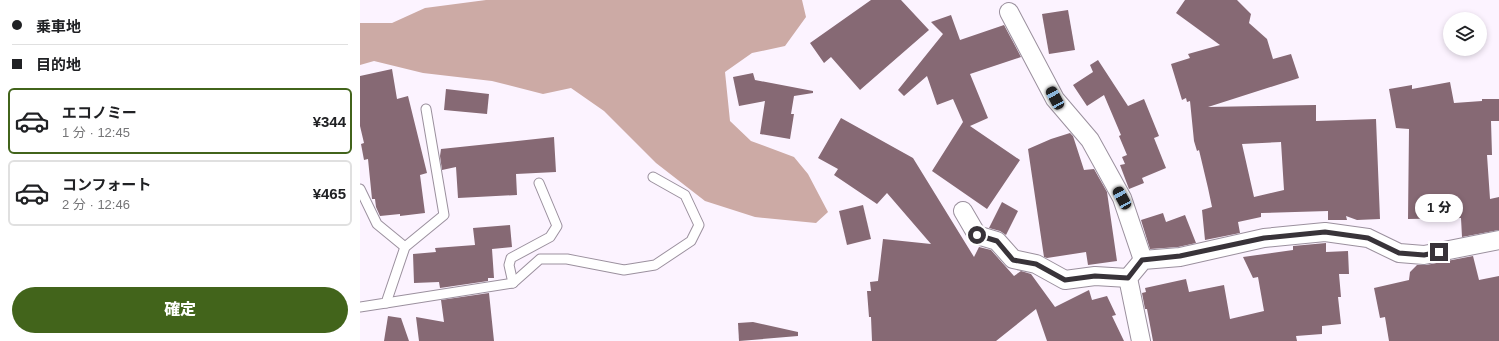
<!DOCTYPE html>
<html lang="ja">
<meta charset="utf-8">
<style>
body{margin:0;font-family:Arial,"Noto Sans JP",sans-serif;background:#f2f2f2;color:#202124;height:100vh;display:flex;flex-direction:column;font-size:15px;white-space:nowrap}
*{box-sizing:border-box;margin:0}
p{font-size:13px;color:#757577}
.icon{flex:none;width:22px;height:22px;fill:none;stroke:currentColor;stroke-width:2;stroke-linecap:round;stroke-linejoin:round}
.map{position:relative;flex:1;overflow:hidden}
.panel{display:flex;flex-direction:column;background:#fff;width:360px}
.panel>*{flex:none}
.hud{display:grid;align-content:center;height:88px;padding:0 12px;background:#fff}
.buttons{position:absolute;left:1083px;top:12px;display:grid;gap:8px}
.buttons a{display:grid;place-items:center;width:44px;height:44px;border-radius:50%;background:#fff;box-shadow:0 2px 6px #0003;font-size:20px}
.end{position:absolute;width:18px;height:18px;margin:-9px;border:5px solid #383339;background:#fff;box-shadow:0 0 0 2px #fff}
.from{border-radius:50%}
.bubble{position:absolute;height:28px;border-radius:14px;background:#fff;box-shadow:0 2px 6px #0003;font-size:13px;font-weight:800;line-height:28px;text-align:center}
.car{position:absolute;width:12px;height:24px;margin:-12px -6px;border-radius:5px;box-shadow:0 0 3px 1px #0007;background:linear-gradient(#222 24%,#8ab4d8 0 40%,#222 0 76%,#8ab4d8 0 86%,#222 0)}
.hud b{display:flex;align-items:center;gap:14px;height:38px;font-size:15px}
.hud b+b{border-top:1px solid #e0e0e0}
.hud i{width:10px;height:10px;background:#202124}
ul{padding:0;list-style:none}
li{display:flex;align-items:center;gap:12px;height:66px;margin:0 8px 6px;padding:0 4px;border:2px solid #e0e0e0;border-radius:6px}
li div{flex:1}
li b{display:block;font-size:15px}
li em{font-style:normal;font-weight:800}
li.current{border-color:#42641b}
li>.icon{width:36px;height:36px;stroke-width:1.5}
.action{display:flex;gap:8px;margin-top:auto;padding:8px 12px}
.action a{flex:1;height:46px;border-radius:24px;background:#42641b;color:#fff;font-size:16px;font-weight:800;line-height:46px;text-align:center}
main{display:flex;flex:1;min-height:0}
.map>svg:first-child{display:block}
.forest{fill:#ccaaa5}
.building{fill:#866974;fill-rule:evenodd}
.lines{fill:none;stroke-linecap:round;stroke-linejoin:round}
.service-casing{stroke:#9b909e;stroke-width:11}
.minor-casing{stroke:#9b909e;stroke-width:20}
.service{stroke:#fff;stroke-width:9}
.minor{stroke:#fff;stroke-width:18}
.route{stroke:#383339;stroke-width:5}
</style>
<main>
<section class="panel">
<div class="hud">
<b><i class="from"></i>乗車地</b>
<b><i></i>目的地</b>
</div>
<ul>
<li class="current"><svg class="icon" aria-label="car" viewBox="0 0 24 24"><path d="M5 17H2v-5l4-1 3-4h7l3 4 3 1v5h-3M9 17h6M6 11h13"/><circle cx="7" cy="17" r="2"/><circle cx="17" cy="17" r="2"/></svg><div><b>エコノミー</b><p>1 分 · 12:45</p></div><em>¥344</em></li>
<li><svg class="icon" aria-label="car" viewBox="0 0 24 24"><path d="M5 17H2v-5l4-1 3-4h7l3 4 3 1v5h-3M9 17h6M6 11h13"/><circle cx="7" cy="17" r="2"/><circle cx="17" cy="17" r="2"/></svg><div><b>コンフォート</b><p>2 分 · 12:46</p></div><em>¥465</em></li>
</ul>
<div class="action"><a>確定</a></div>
</section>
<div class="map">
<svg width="1139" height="341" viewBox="0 0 1139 341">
<rect width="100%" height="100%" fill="#fcf3ff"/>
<path class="forest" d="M126,0H442L446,17L425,46L392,53L365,72L370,121L391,141L434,157L448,174L468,212L456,223L395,217L345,201L296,163L244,111L211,88L183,94L132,81L63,73L14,61L0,65V23H32L65,8Z"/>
<g class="building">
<path d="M511,0H541L569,30L500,90L471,57L464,63L450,43Z"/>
<path d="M825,0H877L891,14L889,23L907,39L913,59L931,54L939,78L848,107L956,105V121L1016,119L1020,219L997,220L986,216L987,220H968V211L901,213V217L878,222L880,233L845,240L842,210L852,207L848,188L839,150L837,151L834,141L830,101L827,102L826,98L822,100L811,64L830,58L828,54L860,45L816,13ZM921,142L924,190L894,197L882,144Z"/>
<path d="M708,10L715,50L689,54L682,14Z"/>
<path d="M591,15L600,40L644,25L661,57L610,74L628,118L610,126L660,160L627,209L572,171L603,122L593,99L577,105L567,76L544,96L538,90L583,34L571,22Z"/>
<path d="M738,60L768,106L784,99L799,136L794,138L806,168L782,178L784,183L769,189L760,165L765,164L762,157L767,155L759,136L761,135L744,95L727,106L713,85L733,72L730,65Z"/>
<path d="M32,69L37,99L48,96L67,173L60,175L65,213L40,216V214L20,216L16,207L15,199H12L8,159L4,160L1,144L4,143L0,126V76Z"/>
<path d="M393,73L395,80L453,91V93L434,96L431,114H434L430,139L400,134L405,101L379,106L373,77Z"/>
<path d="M1090,82L1094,103L1122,101V99H1139V121H1131L1132,155H1127L1130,199L1139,197V230L1102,237L1101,218L1048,219L1049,129L1036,128L1029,89L1052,85V89Z"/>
<path d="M86,89L129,94L127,114L84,110Z"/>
<path d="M481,118L553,158L614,257L619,247L631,250L654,276L661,271L671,274L695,307L729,290L732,300L747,296L756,315L752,316L764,341H687L676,309L636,341H512L511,317H509L507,291H511L510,282L518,281L523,239L571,244L527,193L517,204L474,175L478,169L458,158Z"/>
<path d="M710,133L713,136L724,170L734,169L747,192L757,261L728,265L726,252L687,258L684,257L668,149L691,139Z"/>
<path d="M194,137L196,172L156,174L157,195L98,198L96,167L82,170L80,156L81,149Z"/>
<path d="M642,202L658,211L646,235L640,231L629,228Z"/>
<path d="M503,205L511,239L487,245L479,211Z"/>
<path d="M803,213L806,222L825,215L836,243L818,247L790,249L781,220Z"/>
<path d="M150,225L152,247L132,249L134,278H128V281L80,288L79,282L54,283L53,254L76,252L75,248L115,245L113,228Z"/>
<path d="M966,243V252L988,251L989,274H979L981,297H978L981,324L962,326V334L936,336L937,341H793L787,309H785L782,293L786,292L785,288L826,279L829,292L864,285L870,319L904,311L898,277L893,278L883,257L933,250V246Z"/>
<path d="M1113,256L1119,280L1139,276V341H1029L1025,317L1020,318L1014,288L1049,280L1050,272L1057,265H1066Z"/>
<path d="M129,293L134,341H59L56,317L84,322L81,300Z"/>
<path d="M28,316L41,318L49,341H24Z"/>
<path d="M393,322L438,332V336L379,341L378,323Z"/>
</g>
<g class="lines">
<defs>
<g id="service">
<path d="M0,189L17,224L45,247"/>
<path d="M153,283L149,265L151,258L190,237L197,226L179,183"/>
<path d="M26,303L153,283L180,259H207L264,270L295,265L331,241L339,225L325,195L293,177"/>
<path d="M0,307L26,303L45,247L84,215L66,109"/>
</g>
<g id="minor">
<path d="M649,12L695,99L730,140L762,198L783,260"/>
<path d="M603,211L617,235L637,241L653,259L676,264L705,280L735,276L768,278"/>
<path d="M781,341L768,278L783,260L820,257L904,238L965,232L1008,238L1039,253L1064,255L1139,240"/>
</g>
</defs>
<use href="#service" class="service-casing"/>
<use href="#minor" class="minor-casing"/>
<use href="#service" class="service"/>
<use href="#minor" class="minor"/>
</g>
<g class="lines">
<path class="route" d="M617,235L637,241L653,260L676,264L705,280L735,276L768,278L782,260L820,256L904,238L965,232L1008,238L1039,253L1064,255L1079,252"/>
</g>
</svg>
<div class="buttons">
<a><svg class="icon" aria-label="layers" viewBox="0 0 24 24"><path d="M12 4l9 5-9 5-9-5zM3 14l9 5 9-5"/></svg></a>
</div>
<i class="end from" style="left:617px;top:235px"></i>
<i class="end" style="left:1079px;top:252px"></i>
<div class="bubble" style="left:1055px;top:194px;width:48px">1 分</div>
<i class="car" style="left:695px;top:98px;rotate:332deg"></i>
<i class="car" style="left:762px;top:198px;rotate:331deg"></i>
</div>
</main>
